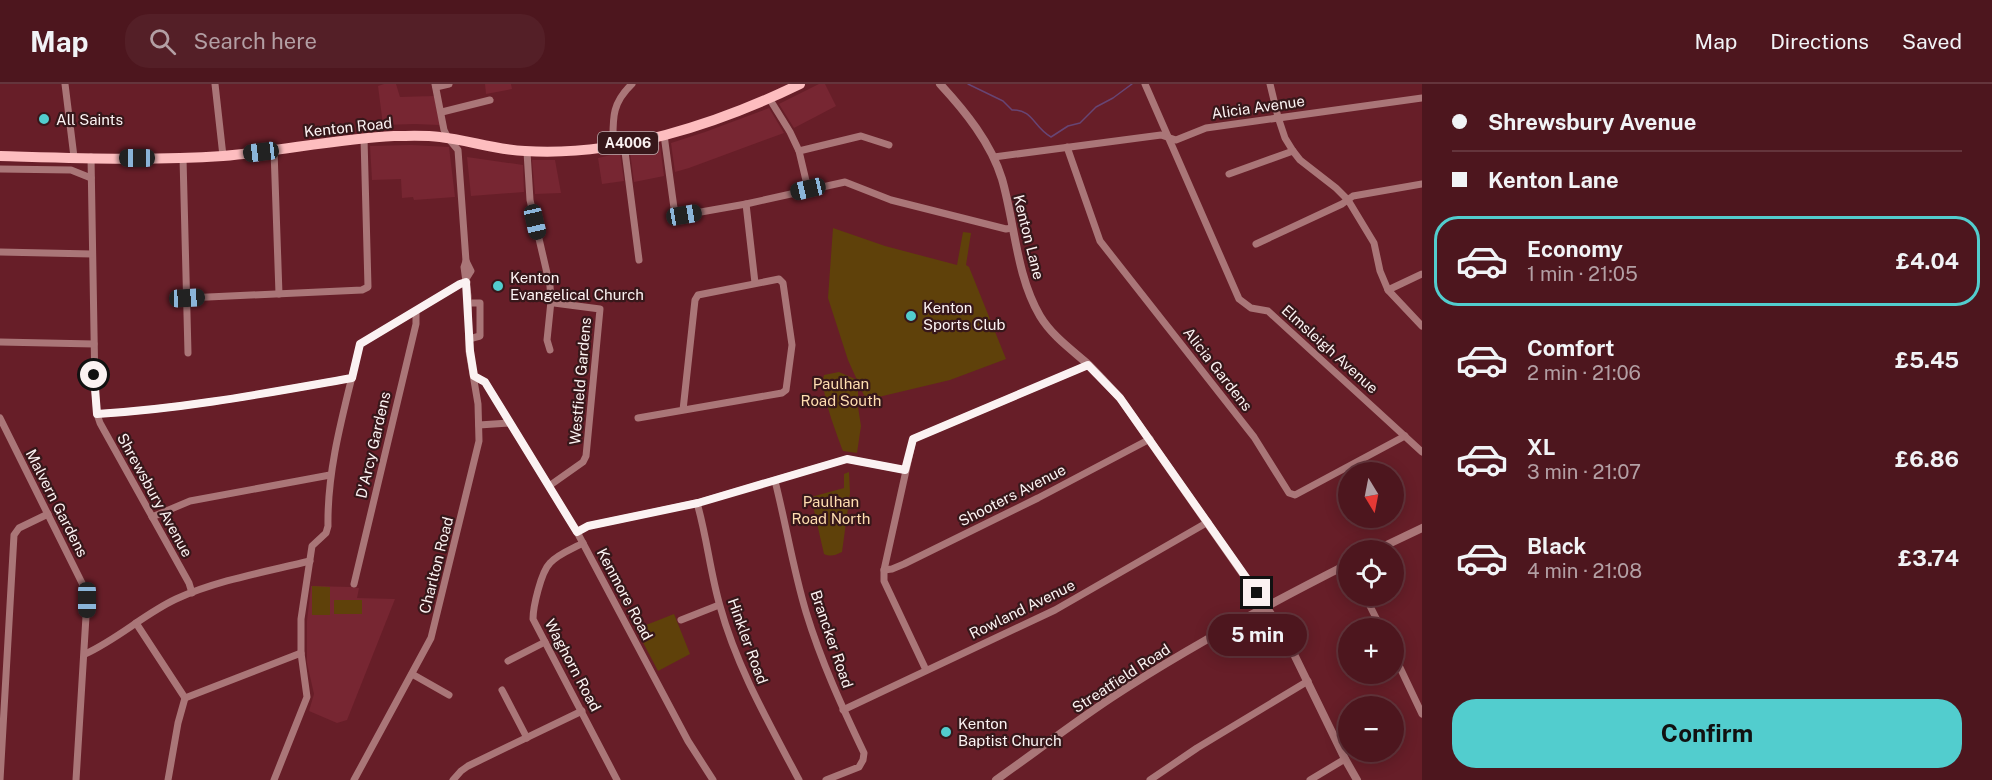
<!DOCTYPE html>
<meta charset="utf-8">
<style>
body{margin:0;font-family:"Public Sans",sans-serif;background:#541f27;color:#f1f3f6;height:100vh;display:flex;flex-direction:column;font-size:22px;white-space:nowrap}
*{box-sizing:border-box;margin:0}
p{font-size:20px;color:#b39fa4}
.icon{flex:none;width:33px;height:33px;fill:none;stroke:currentColor;stroke-width:2;stroke-linecap:round;stroke-linejoin:round}
.map{position:relative;flex:1;overflow:hidden}
.panel{display:flex;flex-direction:column;background:#4d161e;width:570px}
.panel>*{flex:none}
.hud{display:grid;align-content:center;height:132px;padding:0 30px;background:#4d161e}
.needle{width:39px;rotate:170deg}
.fabs{position:absolute;left:1338px;top:378px;display:grid;gap:12px}
.fabs a{display:grid;place-items:center;width:66px;height:66px;border-radius:50%;background:#4d161e;box-shadow:0 3px 15px #0003,0 0 0 2px #64353c;font-size:30px}
.end{position:absolute;width:27px;height:27px;margin:-14px;border:8px solid #fbf2f2;background:#111;box-shadow:0 0 0 3px #111}
.from{border-radius:50%}
.bubble{position:absolute;height:42px;border-radius:21px;background:#4d161e;box-shadow:0 3px 15px #0003,0 0 0 2px #64353c;font-size:20px;font-weight:700;line-height:42px;text-align:center}
.car{position:absolute;width:18px;height:36px;margin:-18px -9px;border-radius:8px;box-shadow:0 0 4px 2px #0007;background:linear-gradient(#222 24%,#8ab4d8 0 40%,#222 0 76%,#8ab4d8 0 86%,#222 0)}
.hud b{display:flex;align-items:center;gap:21px;height:57px;font-size:22px}
.hud b+b{border-top:2px solid #64353c}
.hud i{width:15px;height:15px;background:#f1f3f6}
ul{padding:0;list-style:none}
li{display:flex;align-items:center;gap:18px;height:90px;margin:0 12px 9px;padding:0 18px;border:3px solid transparent;border-radius:24px}
li div{flex:1}
li b{display:block;font-size:22px}
li em{font-style:normal;font-weight:700}
li.on{border-color:#52cdce}
li>.icon{width:54px;height:54px;stroke-width:1.5}
.action{display:flex;gap:12px;margin-top:auto;padding:12px 30px}
.action a{flex:1;height:69px;border-radius:24px;background:#52cdce;color:#111;font-size:24px;font-weight:700;line-height:69px;text-align:center}
header{display:flex;align-items:center;gap:36px;box-sizing:border-box;height:84px;padding:0 30px;background:#4d161e;border-bottom:2px solid #64353c}
header strong{font-size:28px}
nav{display:flex;gap:33px;margin-inline-start:auto;font-size:21px}
.search{width:420px;height:54px;background:#541f27;display:flex;align-items:center;gap:15px;box-sizing:border-box;padding:0 21px;border-radius:24px;color:#b39fa4;font-size:22px}
main{display:flex;flex:1;min-height:0}
.map>svg:first-child{display:block}
.built{fill:#772632}
.green{fill:#5f410a}
.lines{fill:none;stroke-linecap:round;stroke-linejoin:round}
.stream{stroke:#674574;stroke-width:1.5}
.minor{stroke:#aa7678;stroke-width:7}
.tertiary{stroke:#aa7678;stroke-width:8}
.primary{stroke:#fdbdbf;stroke-width:10}
.route{stroke:#fbf2f2;stroke-width:8}
.poi-dot{fill:#52cdce;stroke:#37171a;stroke-width:2}
.labels{text-anchor:middle;dominant-baseline:central;stroke-width:4.5;stroke-linejoin:round;paint-order:stroke}
.shield{fill:#37171a;stroke:#c0b0b1;stroke-width:1.5}
.shield-label{font-size:14px;font-weight:bold;fill:#fbf2f2}
.street-label{font-size:15px;fill:#fbf2f2;stroke:#37171a}
.poi-label{font-size:15px;fill:#fbf2f2;stroke:#37171a;text-anchor:start}
.park-label{font-size:15px;fill:#feddb0;stroke:#37171a}
</style>
<header>
<strong>Map</strong>
<div class="search"><svg class="icon" aria-label="search" viewBox="0 0 24 24"><circle cx="10" cy="10" r="6"/><path d="M15 15l6 6"/></svg>Search here</div>
<nav><a>Map</a><a>Directions</a><a>Saved</a></nav>
</header>
<main>
<div class="map">
<svg width="1422" height="696" viewBox="0 0 1422 696">
<rect width="100%" height="100%" fill="#671e28"/>
<g class="built">
<path d="M384,0H396L400,13L434,12L440,41L415,40L383,41L378,2Z"/>
<path d="M485,0H511L512,5L486,10Z"/>
<path d="M819,0H825L836,22L794,44L779,20Z"/>
<path d="M769,24L784,49L689,84L675,88L671,59L705,48Z"/>
<path d="M411,61L449,63L455,113L414,116L413,113L402,114L401,95L372,96L370,62Z"/>
<path d="M660,61L664,92L634,98L630,68Z"/>
<path d="M620,69L624,97L602,100L598,74Z"/>
<path d="M467,73L523,81L524,108L471,112Z"/>
<path d="M532,76H555L561,109L535,110Z"/>
<path d="M311,502L351,503L359,504L357,514L395,515L347,636L337,639L309,627L314,610L307,579V537Z"/>
</g>
<g class="green">
<path d="M833,144L885,162L957,181L963,148L971,149L966,181L969,183L1006,275L950,296L866,316L848,276L828,214Z"/>
<path d="M839,288L855,295L858,307V323L861,342L857,369L843,367C837,351 819,305 824,291Z"/>
<path d="M849,388L850,409L842,468C836,471 831,473 824,470L811,413L844,404V390Z"/>
<path d="M312,502L330,503V531H312Z"/>
<rect x="334" y="516" width="28" height="14"/>
<path d="M674,530L690,570L658,587L636,545Z"/>
</g>
<g class="lines">
<path class="stream" d="M968,0L1003,17L1012,26C1033,25 1034,44 1051,53L1068,42L1080,39L1096,23L1113,14L1132,0"/>
<g class="minor">
<path d="M65,0L74,73"/>
<path d="M215,0L223,72"/>
<path d="M435,0L444,46L448,54L458,66L466,177L471,187L466,195"/>
<path d="M1145,0L1239,215L1251,224L1268,227L1422,368"/>
<path d="M1270,0L1278,33L1285,54L1293,67L1300,76L1336,104L1348,116L1374,159L1380,187L1388,206L1422,242"/>
<path d="M436,3L449,0"/>
<path d="M769,14L790,48L799,67L808,105"/>
<path d="M442,28L490,16"/>
<path d="M664,51L674,124L678,129L684,131L746,120L845,98L891,116L1006,145L1012,144"/>
<path d="M624,60L639,176"/>
<path d="M613,62C613,35 611,20 632,0"/>
<path d="M1067,63L1100,157L1254,353L1289,409L1295,411L1405,352"/>
<path d="M274,66L279,210"/>
<path d="M799,67L861,52L889,61"/>
<path d="M527,68L530,116L550,202L551,217L547,256L550,266"/>
<path d="M91,73L95,306L97,330L100,339L189,499L192,509"/>
<path d="M994,73L1161,51L1176,56L1206,44L1422,14"/>
<path d="M183,74L188,269"/>
<path d="M0,85L71,86L91,94"/>
<path d="M1229,90L1293,67"/>
<path d="M746,120L755,199"/>
<path d="M1256,160L1342,120L1353,112L1422,100"/>
<path d="M0,168L92,170"/>
<path d="M1388,206L1422,190"/>
<path d="M187,214L362,206L368,203L364,54"/>
<path d="M468,219H480V252L469,255"/>
<path d="M0,258L94,260"/>
<path d="M474,292L485,298L577,448L688,657L713,696"/>
<path d="M97,330C183,325 267,309 352,294"/>
<path d="M0,334L84,503L87,516L76,696"/>
<path d="M638,334L782,309L786,306L792,261L783,199L779,195L698,211L695,216L683,326"/>
<path d="M479,341L509,339"/>
<path d="M775,397C786,440 793,485 806,528C821,577 842,623 864,669L863,676L859,683L826,696"/>
<path d="M549,402L583,378L586,372L600,225L554,219L551,217"/>
<path d="M697,419C707,453 710,488 720,522C737,584 769,639 799,696"/>
<path d="M152,433L190,417L330,391"/>
<path d="M577,448L588,442L697,419L847,375L905,386"/>
<path d="M583,459C572,465 558,470 550,479C541,488 533,523 533,535L617,696"/>
<path d="M884,486L892,485L904,480L1038,414L1150,355"/>
<path d="M354,500L416,240V227"/>
<path d="M1365,512L1381,544"/>
<path d="M681,536L719,521"/>
<path d="M136,539L185,614"/>
<path d="M85,570C118,555 144,530 176,515C218,496 265,488 310,477"/>
<path d="M1394,571L1422,630"/>
<path d="M508,577L545,558"/>
<path d="M926,586L884,497V486L913,355L1088,281"/>
<path d="M412,590L449,611"/>
<path d="M502,606L527,654"/>
<path d="M185,614L301,569"/>
<path d="M843,626L1055,526L1208,438"/>
<path d="M0,696L14,451L19,444L48,430"/>
<path d="M168,696L178,639L185,614"/>
<path d="M274,696L307,613L301,569V535L312,462L326,449L328,442C327,380 346,320 360,260L460,200L467,198"/>
<path d="M354,696L431,554L479,357L478,320L469,267L468,212L464,183L466,177"/>
<path d="M453,696L461,687L468,682L582,627"/>
<path d="M1150,696L1197,664L1308,597"/>
<path d="M1310,696L1345,675"/>
</g>
<g class="tertiary">
<path d="M940,0C965,27 991,59 1002,95C1015,140 1016,191 1040,232C1052,252 1072,266 1089,281C1100,292 1110,303 1120,314L1271,530L1289,560L1345,675L1357,696"/>
<path d="M1376,466L1422,444"/>
<path d="M996,696C1034,669 1072,640 1111,614C1187,564 1267,521 1348,480"/>
</g>
<path class="primary" d="M0,72C74,74 149,77 223,72C280,67 337,55 394,52C409,52 425,51 440,53C468,56 496,66 525,67C617,73 718,40 800,0"/>
</g>
<g class="lines">
<path class="route" d="M94,291L97,330C183,325 267,309 352,294L360,260L460,200L466,198L470,267L474,292L485,298L577,448L588,442L698,419L847,375L905,386L913,355L1088,281L1120,314L1257,509"/>
</g>
<g class="poi-dot">
<circle cx="44" cy="35" r="6"/>
<circle cx="498" cy="202" r="6"/>
<circle cx="911" cy="232" r="6"/>
<circle cx="946" cy="648" r="6"/>
</g>
<g class="labels">
<rect class="shield" x="598" y="48" width="60" height="22" rx="4.5"/>
<g class="shield-label">
<text x="628" y="59">A4006</text>
</g>
<g class="street-label">
<text transform="translate(1258 23) rotate(-8)">Alicia Avenue</text>
<text transform="translate(348 43) rotate(-6)">Kenton Road</text>
<text transform="translate(1029 153) rotate(76)">Kenton Lane</text>
<text transform="translate(1330 265) rotate(42)">Elmsleigh Avenue</text>
<text transform="translate(1218 285) rotate(52)">Alicia Gardens</text>
<text transform="translate(580 297) rotate(-85)">Westfield Gardens</text>
<text transform="translate(373 361) rotate(-77)">D'Arcy Gardens</text>
<text transform="translate(155 411) rotate(61)">Shrewsbury Avenue</text>
<text transform="translate(1012 411) rotate(-27)">Shooters Avenue</text>
<text transform="translate(57 419) rotate(63)">Malvern Gardens</text>
<text transform="translate(436 481) rotate(-76)">Charlton Road</text>
<text transform="translate(625 510) rotate(62)">Kenmore Road</text>
<text transform="translate(1022 525) rotate(-26)">Rowland Avenue</text>
<text transform="translate(832 555) rotate(71)">Brancker Road</text>
<text transform="translate(748 557) rotate(70)">Hinkler Road</text>
<text transform="translate(573 581) rotate(62)">Waghorn Road</text>
<text transform="translate(1121 594) rotate(-33)">Streatfield Road</text>
</g>
<g class="poi-label">
<text x="56" y="35">All Saints</text>
<text x="510" y="193">Kenton<tspan x="510" dy="17">Evangelical Church</tspan></text>
<text x="923" y="223">Kenton<tspan x="923" dy="17">Sports Club</tspan></text>
<text x="958" y="639">Kenton<tspan x="958" dy="17">Baptist Church</tspan></text>
</g>
<g class="park-label">
<text x="841" y="299">Paulhan<tspan x="841" dy="17">Road South</tspan></text>
<text x="831" y="417">Paulhan<tspan x="831" dy="17">Road North</tspan></text>
</g>
</g>
</svg>
<div class="fabs">
<a><svg class="needle" viewBox="-14 -14 28 28"><path d="M0-13l5 13h-10z" fill="#e53935"/><path d="M0 13l5-13h-10z" fill="#b39fa4"/></svg></a>
<a><svg class="icon" aria-label="locate" viewBox="0 0 24 24"><circle cx="12" cy="12" r="6"/><path d="M12 2v4M12 18v4M2 12h4M18 12h4"/></svg></a>
<a>+</a>
<a>−</a>
</div>
<i class="end from" style="left:94px;top:291px"></i>
<i class="end" style="left:1257px;top:509px"></i>
<div class="bubble" style="left:1208px;top:530px;width:99px">5 min</div>
<i class="car" style="left:261px;top:68px;rotate:263deg"></i>
<i class="car" style="left:137px;top:74px;rotate:270deg"></i>
<i class="car" style="left:808px;top:105px;rotate:257deg"></i>
<i class="car" style="left:684px;top:131px;rotate:80deg"></i>
<i class="car" style="left:535px;top:138px;rotate:167deg"></i>
<i class="car" style="left:187px;top:214px;rotate:87deg"></i>
<i class="car" style="left:87px;top:516px;rotate:180deg"></i>
</div>
<section class="panel">
<div class="hud">
<b><i class="from"></i>Shrewsbury Avenue</b>
<b><i></i>Kenton Lane</b>
</div>
<ul>
<li class="on"><svg class="icon" aria-label="car" viewBox="0 0 24 24"><path d="M5 17H2v-5l4-1 3-4h7l3 4 3 1v5h-3M9 17h6M6 11h13"/><circle cx="7" cy="17" r="2"/><circle cx="17" cy="17" r="2"/></svg><div><b>Economy</b><p>1 min · 21:05</p></div><em>£4.04</em></li>
<li><svg class="icon" aria-label="car" viewBox="0 0 24 24"><path d="M5 17H2v-5l4-1 3-4h7l3 4 3 1v5h-3M9 17h6M6 11h13"/><circle cx="7" cy="17" r="2"/><circle cx="17" cy="17" r="2"/></svg><div><b>Comfort</b><p>2 min · 21:06</p></div><em>£5.45</em></li>
<li><svg class="icon" aria-label="car" viewBox="0 0 24 24"><path d="M5 17H2v-5l4-1 3-4h7l3 4 3 1v5h-3M9 17h6M6 11h13"/><circle cx="7" cy="17" r="2"/><circle cx="17" cy="17" r="2"/></svg><div><b>XL</b><p>3 min · 21:07</p></div><em>£6.86</em></li>
<li><svg class="icon" aria-label="car" viewBox="0 0 24 24"><path d="M5 17H2v-5l4-1 3-4h7l3 4 3 1v5h-3M9 17h6M6 11h13"/><circle cx="7" cy="17" r="2"/><circle cx="17" cy="17" r="2"/></svg><div><b>Black</b><p>4 min · 21:08</p></div><em>£3.74</em></li>
</ul>
<div class="action"><a>Confirm</a></div>
</section>
</main>
